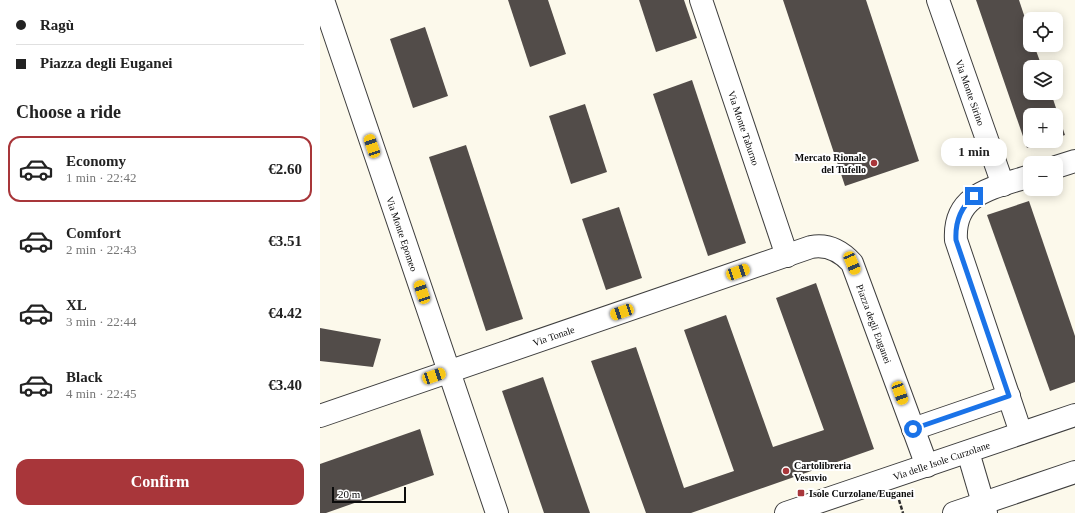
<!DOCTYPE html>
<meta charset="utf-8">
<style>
body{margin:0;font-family:"Times New Roman",serif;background:#f6f6f6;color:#222;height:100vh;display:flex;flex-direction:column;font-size:15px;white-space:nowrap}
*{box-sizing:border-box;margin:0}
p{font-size:13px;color:#767676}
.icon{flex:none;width:22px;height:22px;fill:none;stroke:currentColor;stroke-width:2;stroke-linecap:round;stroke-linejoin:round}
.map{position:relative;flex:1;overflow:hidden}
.side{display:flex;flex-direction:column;background:#fff;width:320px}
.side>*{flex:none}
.top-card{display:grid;align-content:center;height:88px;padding:0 16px;background:#fff}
.tools{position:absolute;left:703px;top:12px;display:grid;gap:8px}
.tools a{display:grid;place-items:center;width:40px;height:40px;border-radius:8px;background:#fff;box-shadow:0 2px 10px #0003;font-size:20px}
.scale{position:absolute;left:12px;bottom:10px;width:74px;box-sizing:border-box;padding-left:4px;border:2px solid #0b0b0b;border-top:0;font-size:11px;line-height:14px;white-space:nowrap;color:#0b0b0b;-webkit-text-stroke:3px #fff;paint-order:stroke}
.end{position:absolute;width:18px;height:18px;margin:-9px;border:5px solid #1a73e8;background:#fff;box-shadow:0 0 0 2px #fff}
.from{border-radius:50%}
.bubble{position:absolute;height:28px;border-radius:12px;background:#fff;box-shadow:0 2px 10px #0003;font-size:13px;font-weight:600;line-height:28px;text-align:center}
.car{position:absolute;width:12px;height:24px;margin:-12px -6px;border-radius:5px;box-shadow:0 0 3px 1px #0007;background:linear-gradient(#f5c518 24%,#345 0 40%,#f5c518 0 76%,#345 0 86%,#f5c518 0)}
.top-card b{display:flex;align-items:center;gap:14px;height:38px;font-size:15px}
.top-card b+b{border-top:1px solid #e0e0e0}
.top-card i{width:10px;height:10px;background:#222}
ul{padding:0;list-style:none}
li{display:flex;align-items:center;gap:12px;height:66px;margin:0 8px 6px;padding:0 8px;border:2px solid transparent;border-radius:12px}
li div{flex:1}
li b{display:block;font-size:15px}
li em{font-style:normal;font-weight:600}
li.active{border-color:#a8363a}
li>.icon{width:36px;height:36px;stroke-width:1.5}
h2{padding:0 16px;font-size:18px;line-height:48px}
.button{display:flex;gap:8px;margin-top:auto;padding:8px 16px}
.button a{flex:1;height:46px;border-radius:12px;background:#a8363a;color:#fff;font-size:16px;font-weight:600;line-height:46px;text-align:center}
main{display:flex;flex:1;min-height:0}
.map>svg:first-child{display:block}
.building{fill:#524c49}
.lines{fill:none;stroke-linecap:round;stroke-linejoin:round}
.minor-casing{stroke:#3e3e3e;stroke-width:24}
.tertiary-casing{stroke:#3e3e3e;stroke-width:24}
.path{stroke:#2d2d2d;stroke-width:2.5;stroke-dasharray:4 2;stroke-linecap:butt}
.minor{stroke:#fff;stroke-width:22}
.tertiary{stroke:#fff;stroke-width:22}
.route{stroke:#1a73e8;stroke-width:5}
.poi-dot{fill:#a8363a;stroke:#fff;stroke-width:1.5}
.labels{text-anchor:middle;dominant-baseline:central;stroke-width:4;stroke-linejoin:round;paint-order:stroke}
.street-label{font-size:10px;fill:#0b0b0b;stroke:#fff}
.poi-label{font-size:10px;font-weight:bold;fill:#0b0b0b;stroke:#fff;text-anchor:start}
</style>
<main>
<section class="side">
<div class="top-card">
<b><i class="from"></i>Ragù</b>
<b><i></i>Piazza degli Euganei</b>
</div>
<h2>Choose a ride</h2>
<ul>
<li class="active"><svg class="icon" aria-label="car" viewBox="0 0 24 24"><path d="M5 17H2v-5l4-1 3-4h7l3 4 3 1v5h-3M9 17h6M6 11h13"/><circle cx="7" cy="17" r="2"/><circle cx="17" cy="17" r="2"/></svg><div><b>Economy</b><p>1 min · 22:42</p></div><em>€2.60</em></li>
<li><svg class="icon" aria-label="car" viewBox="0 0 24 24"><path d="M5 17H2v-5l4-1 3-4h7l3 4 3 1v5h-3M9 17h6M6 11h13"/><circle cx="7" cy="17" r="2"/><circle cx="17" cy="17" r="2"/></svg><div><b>Comfort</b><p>2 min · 22:43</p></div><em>€3.51</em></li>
<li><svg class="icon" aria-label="car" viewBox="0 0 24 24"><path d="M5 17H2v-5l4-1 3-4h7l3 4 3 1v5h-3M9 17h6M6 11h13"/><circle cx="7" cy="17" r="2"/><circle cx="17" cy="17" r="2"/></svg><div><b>XL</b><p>3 min · 22:44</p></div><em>€4.42</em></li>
<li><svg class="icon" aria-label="car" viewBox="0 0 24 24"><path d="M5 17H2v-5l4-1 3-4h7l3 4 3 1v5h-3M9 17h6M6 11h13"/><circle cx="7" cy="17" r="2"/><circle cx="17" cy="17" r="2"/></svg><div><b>Black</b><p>4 min · 22:45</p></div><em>€3.40</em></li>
</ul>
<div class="button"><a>Confirm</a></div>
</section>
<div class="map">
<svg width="755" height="513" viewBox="0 0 755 513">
<rect width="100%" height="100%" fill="#fcf9eb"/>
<g class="building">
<path d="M188,0H228L246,54L210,67Z"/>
<path d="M319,0H364L377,38L336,52Z"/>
<path d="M463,0H546L599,161L525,186Z"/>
<path d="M656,0H699L710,33V45H714L722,67H710V93H731L745,135L736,138V115H710V141H727L707,148Z"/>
<path d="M105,27L128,96L93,108L70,39Z"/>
<path d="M372,80L426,243L388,256L333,94Z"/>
<path d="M265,104L287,172L251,184L229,116Z"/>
<path d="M146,145L203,319L166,331L109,157Z"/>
<path d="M709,201L755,336V382L730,391L667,215Z"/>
<path d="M299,207L322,278L286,290L262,219Z"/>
<path d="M496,283L554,449L371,513H326L271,361L316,347L364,488L414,471L364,330L406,315L453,447L504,430L456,298Z"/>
<path d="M0,328L61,339L53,367L0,361Z"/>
<path d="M223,377L270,513H224L182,391Z"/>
<path d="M100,429L114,475L6,513H0V464Z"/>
</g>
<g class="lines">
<defs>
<g id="minor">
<path id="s1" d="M3,0L177,513"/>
<path id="s2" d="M381,0L467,256"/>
<path id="s3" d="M618,0L683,185"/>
<path d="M736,167L755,161"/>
<path id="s4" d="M0,416L491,247C507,244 521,251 532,263L607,466"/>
<path d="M593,429L689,396"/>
<path d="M701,433L636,240C633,193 674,188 710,176"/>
<path d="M648,452L666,513"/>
</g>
<g id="tertiary">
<path id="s5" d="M466,513L755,415"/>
<path d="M634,513L755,472"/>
</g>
</defs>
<use href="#minor" class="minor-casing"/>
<use href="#tertiary" class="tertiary-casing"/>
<path class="path" d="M579,500L583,513"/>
<use href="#minor" class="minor"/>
<use href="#tertiary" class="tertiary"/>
</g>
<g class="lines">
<path class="route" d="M593,429L689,396L636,240C635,222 640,208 654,196"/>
</g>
<g class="poi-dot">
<circle cx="554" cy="163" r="4"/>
<circle cx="466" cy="471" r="4"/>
<rect x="477" y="489" width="8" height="8" rx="2"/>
</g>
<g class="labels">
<g class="street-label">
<text stroke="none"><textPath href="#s3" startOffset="98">Via Monte Sirino</textPath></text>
<text stroke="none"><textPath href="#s2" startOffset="135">Via Monte Taburno</textPath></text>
<text stroke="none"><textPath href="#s1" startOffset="247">Via Monte Epomeo</textPath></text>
<text stroke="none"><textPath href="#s4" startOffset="630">Piazza degli Euganei</textPath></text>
<text stroke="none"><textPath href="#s4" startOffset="247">Via Tonale</textPath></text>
<text stroke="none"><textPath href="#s5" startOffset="164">Via delle Isole Curzolane</textPath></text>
</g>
<g class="poi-label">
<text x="546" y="157" text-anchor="end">Mercato Rionale<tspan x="546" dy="12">del Tufello</tspan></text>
<text x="474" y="465">Cartolibreria<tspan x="474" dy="12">Vesuvio</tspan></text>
<text x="489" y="493">Isole Curzolane/Euganei</text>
</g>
</g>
</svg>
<div class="tools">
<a><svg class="icon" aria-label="locate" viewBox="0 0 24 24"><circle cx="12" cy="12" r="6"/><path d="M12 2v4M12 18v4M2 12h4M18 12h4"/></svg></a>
<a><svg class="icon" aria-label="layers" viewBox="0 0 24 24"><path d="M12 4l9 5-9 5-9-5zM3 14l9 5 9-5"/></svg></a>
<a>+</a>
<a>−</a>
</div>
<div class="scale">20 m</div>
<i class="end from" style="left:593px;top:429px"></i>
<i class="end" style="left:654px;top:196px"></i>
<div class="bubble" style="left:621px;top:138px;width:66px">1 min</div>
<i class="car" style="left:52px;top:146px;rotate:341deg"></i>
<i class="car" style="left:532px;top:263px;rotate:157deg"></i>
<i class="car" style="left:418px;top:272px;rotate:71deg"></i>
<i class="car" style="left:102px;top:292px;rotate:341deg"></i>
<i class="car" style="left:302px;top:312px;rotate:251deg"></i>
<i class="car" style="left:114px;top:376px;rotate:71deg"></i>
<i class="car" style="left:580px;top:393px;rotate:160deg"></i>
</div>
</main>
